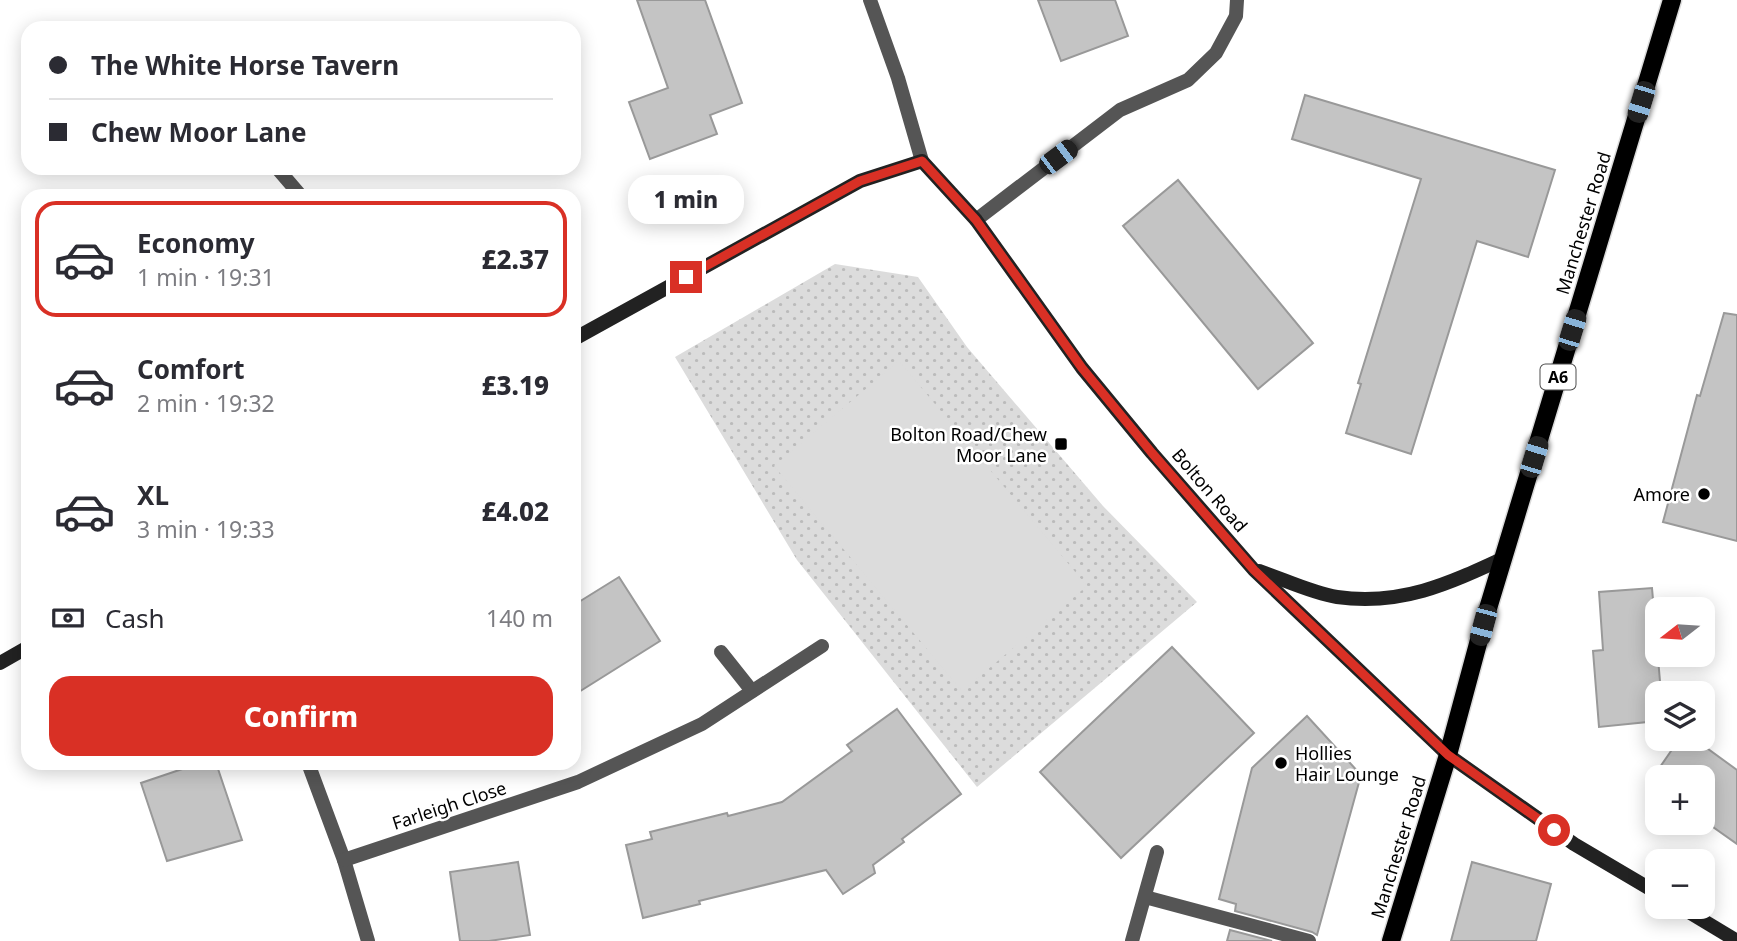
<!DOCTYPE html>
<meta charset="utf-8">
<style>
body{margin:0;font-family:"Noto Sans",sans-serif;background:#f2f2f3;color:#2b2b33;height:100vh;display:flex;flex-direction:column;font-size:26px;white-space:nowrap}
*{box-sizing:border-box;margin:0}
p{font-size:23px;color:#7c7c81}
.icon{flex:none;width:38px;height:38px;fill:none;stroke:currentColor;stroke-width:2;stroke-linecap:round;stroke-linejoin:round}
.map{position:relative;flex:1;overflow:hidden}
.panel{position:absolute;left:21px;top:189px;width:560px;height:581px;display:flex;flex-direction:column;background:#fff;border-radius:21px;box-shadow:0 4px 18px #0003}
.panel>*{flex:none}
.top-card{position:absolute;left:21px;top:21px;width:560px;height:154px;border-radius:21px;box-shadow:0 4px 18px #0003;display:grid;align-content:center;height:154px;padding:0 28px;background:#fff}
.needle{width:46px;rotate:253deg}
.tools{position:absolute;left:1645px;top:597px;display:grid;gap:14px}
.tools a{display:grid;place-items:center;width:70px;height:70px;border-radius:14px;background:#fff;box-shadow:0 4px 18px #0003;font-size:35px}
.end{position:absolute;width:32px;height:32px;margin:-16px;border:9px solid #d93025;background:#fff;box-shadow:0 0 0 4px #fff}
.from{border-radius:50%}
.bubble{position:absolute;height:49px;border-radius:21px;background:#fff;box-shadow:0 4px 18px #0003;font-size:23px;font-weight:800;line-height:49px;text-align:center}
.car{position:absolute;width:21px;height:42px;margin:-21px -10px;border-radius:9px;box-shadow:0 0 5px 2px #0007;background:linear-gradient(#222 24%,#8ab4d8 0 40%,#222 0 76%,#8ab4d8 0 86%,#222 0)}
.top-card b{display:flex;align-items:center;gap:24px;height:66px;font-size:26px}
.top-card b+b{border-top:2px solid #e1e1e2}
.top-card i{width:18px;height:18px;background:#2b2b33}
ul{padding:12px 0 0;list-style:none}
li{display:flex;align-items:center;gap:21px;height:116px;margin:0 14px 10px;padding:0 14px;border:4px solid transparent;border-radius:21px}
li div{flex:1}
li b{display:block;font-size:26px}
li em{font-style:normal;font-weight:800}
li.selected{border-color:#d93025}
li>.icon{width:63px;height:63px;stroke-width:1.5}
.pay{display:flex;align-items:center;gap:18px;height:77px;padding:0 28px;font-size:26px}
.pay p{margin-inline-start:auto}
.action{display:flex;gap:14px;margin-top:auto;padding:14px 28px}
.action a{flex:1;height:80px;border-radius:21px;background:#d93025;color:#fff;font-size:28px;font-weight:800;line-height:80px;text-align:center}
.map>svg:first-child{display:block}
.park{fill:url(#park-dots)}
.pitch{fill:#dcdcdc}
.building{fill:#c4c4c4;stroke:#999;stroke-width:2}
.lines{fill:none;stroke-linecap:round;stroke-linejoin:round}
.primary-casing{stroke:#dbdbdb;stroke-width:21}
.lane{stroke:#555;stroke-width:14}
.street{stroke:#555;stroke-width:14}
.secondary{stroke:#222;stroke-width:14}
.primary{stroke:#000;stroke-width:18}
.route{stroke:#d93025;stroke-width:9}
.poi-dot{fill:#000;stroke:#fff;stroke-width:2.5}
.labels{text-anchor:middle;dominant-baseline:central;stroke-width:5;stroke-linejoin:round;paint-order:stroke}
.shield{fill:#fff;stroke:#4c4c4c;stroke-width:2}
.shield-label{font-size:16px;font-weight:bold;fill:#000}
.street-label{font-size:18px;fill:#000;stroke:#fff}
.poi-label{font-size:18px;fill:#000;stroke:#fff;text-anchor:end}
</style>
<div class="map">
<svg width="1737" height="941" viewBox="0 0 1737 941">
<defs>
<pattern id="park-dots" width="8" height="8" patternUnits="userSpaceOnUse" patternTransform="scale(1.75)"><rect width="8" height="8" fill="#dcdcdc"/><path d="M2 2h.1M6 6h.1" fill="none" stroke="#bbb" stroke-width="1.8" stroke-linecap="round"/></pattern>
</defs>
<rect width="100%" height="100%" fill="#fff"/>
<path class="park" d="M835,264L918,277L967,347L1103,506L1197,602L977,787L797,560L675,357Z"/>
<path class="pitch" d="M899,361L1087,586L962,691L774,466Z"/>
<g class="building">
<path d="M637,0H705L742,103L710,115L717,134L650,159L629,102L668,88Z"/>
<path d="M1038,0H1115L1128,36L1061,61Z"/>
<path d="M1305,95L1555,170L1528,257L1477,241L1411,454L1346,433L1361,384L1358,383L1421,179L1292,139Z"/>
<path d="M1178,180L1313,343L1258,389L1123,226Z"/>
<path d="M1724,313L1737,315V541L1663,522L1697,395L1700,396Z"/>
<path d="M619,577L660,641L574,695V605Z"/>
<path d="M1652,588L1661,693H1657V721L1599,727L1593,651L1603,650L1599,592Z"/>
<path d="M1172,647L1254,733L1121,858L1040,772Z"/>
<path d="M897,709L961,794L902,839L904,842L873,865L875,873L843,894L826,870L699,901L700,904L643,918L626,845L652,839L650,832L727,813L728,816L782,802L852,751L847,745Z"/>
<path d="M1307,716L1361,775L1317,935L1312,932L1235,911L1236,904L1219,899L1252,768Z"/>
<path d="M1680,738H1693L1737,770V844L1703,820V777H1657V788L1649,783Z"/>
<path d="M200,763H216L242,840L167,861L141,783Z"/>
<path d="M518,862L530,935L489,941H460L450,872Z"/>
<path d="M1472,862L1551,884L1536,941H1451Z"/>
<path d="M1230,930L1272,941H1227Z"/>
</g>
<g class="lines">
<defs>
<path id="primary" d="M1391,941L1448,755L1483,625L1672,0"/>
</defs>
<use href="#primary" class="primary-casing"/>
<g class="lane">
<path d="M1145,897L1309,941"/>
<path d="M1132,941L1157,852"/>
</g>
<g class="street">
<path d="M870,0L898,78L922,161"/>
<path d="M277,168L301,196"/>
<path d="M976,220L1120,110L1188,80L1216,53L1236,16L1237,0"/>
<path d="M721,652L752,691"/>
<path d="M308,763L344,860L368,941"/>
<path d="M344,860L578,782L702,724L822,646"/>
</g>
<g class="secondary">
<path d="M574,339L860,181L922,161L976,220L1082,368L1152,453L1254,570L1448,755L1574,844L1657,893"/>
<path d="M1259,571C1283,579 1312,593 1337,597C1401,606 1448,584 1504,558"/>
<path d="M0,663L28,647"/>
<path d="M1679,906L1737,941"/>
</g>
<use href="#primary" class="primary"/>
</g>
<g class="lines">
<path class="route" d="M686,277L860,181L922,161L976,220L1082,368L1152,453L1254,570L1448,755L1554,830"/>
</g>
<g class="poi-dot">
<rect x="1054" y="437" width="14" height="14" rx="3.5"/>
<circle cx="1704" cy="494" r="7"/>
<circle cx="1281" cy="763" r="7"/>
</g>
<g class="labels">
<rect class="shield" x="1540.5" y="364.5" width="35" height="25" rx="5"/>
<g class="shield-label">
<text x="1558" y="377">A6</text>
</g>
<g class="street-label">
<text transform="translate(1583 223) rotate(-73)">Manchester Road</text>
<text transform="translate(1210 490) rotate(49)">Bolton Road</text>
<text transform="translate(449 805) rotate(-18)">Farleigh Close</text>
<text transform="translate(1398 847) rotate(-73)">Manchester Road</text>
</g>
<g class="poi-label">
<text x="1047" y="434">Bolton Road/Chew<tspan x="1047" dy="21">Moor Lane</tspan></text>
<text x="1690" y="494">Amore</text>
<text x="1295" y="753" text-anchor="start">Hollies<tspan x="1295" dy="21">Hair Lounge</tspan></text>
</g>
</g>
</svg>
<div class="tools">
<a><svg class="needle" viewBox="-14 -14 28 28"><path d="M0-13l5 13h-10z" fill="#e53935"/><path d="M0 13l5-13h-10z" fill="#7c7c81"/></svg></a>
<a><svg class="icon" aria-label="layers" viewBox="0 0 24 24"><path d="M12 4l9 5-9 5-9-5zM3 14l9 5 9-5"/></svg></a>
<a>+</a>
<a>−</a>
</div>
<i class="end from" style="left:1554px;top:830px"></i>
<i class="end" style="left:686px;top:277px"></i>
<div class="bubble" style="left:628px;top:175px;width:116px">1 min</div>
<i class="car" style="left:1641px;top:102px;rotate:197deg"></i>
<i class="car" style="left:1058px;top:157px;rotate:53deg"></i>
<i class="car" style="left:1572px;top:330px;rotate:17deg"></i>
<i class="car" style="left:1534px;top:457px;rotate:17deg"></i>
<i class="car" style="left:1483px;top:625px;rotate:195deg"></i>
<div class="top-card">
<b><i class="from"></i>The White Horse Tavern</b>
<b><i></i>Chew Moor Lane</b>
</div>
<section class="panel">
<ul>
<li class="selected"><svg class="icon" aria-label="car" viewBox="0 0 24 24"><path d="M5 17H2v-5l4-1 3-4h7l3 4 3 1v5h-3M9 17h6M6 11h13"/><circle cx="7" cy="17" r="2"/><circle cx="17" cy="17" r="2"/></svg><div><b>Economy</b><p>1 min · 19:31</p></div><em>£2.37</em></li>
<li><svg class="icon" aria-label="car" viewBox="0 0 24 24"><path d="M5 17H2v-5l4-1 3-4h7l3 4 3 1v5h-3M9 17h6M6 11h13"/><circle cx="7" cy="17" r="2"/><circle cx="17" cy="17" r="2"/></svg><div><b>Comfort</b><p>2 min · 19:32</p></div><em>£3.19</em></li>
<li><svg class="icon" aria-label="car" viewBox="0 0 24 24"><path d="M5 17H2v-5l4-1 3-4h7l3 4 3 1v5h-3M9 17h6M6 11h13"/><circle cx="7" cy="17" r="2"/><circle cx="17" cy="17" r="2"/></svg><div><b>XL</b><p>3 min · 19:33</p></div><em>£4.02</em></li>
</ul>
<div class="pay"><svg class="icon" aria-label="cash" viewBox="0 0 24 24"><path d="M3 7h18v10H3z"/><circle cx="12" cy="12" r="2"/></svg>Cash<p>140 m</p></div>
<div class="action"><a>Confirm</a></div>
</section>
</div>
